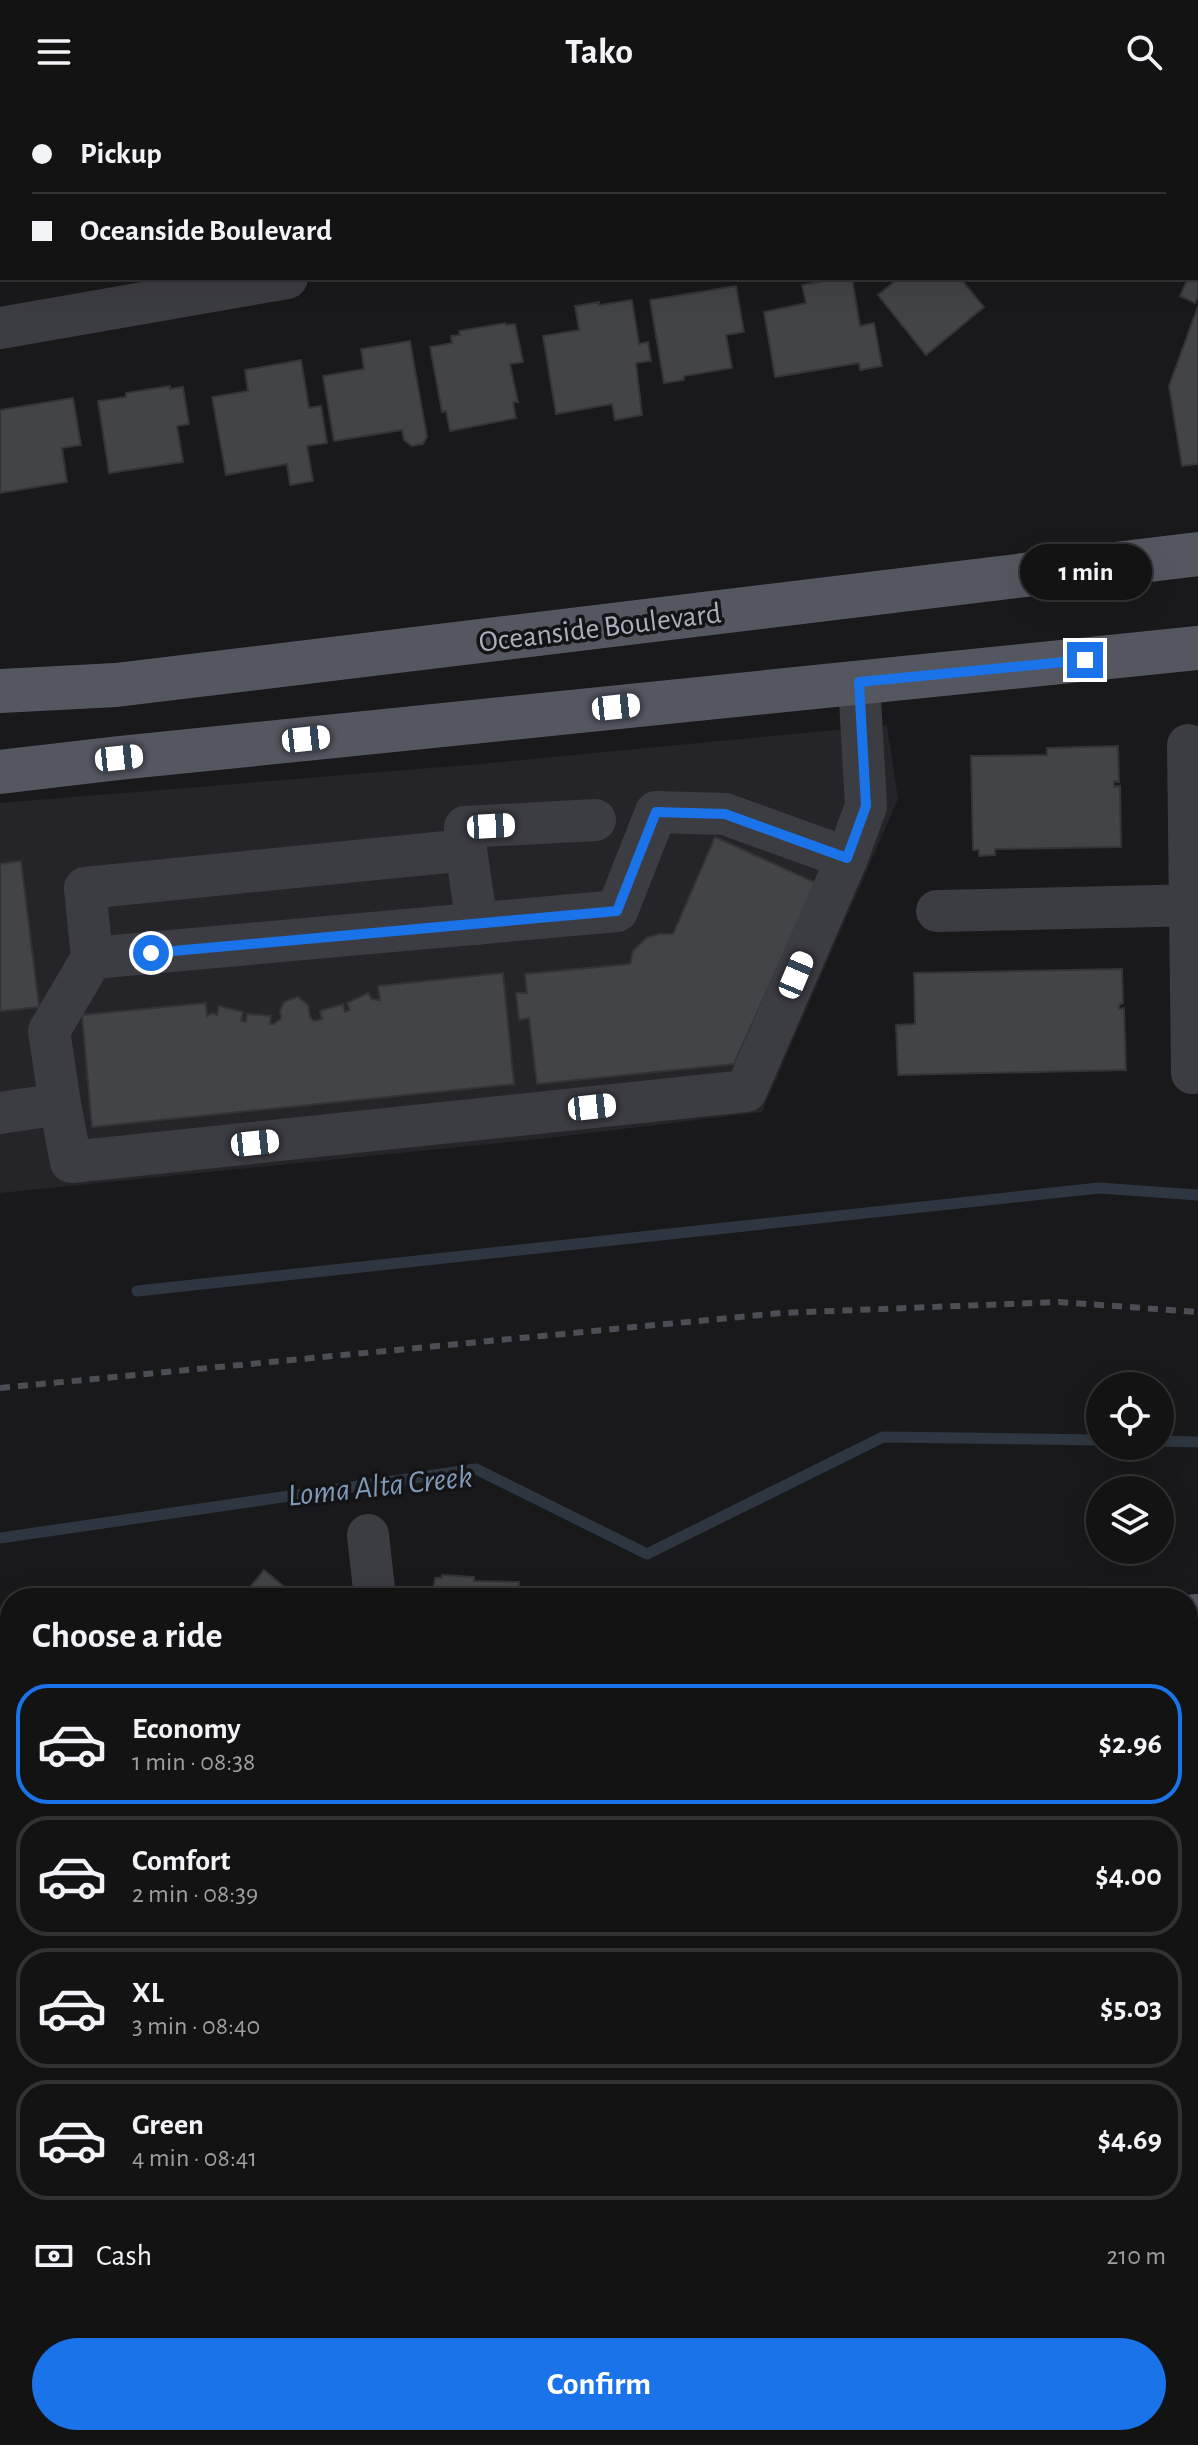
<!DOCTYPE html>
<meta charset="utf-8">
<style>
body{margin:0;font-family:"Alegreya Sans",sans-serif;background:#202022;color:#f1f3f6;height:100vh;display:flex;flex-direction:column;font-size:30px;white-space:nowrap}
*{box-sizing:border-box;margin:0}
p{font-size:26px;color:#9d9ea0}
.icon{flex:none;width:44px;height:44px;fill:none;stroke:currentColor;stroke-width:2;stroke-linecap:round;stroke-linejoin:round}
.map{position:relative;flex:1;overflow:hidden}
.side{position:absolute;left:0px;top:1484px;width:1198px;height:858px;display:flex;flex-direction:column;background:#131314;border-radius:32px 32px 0 0;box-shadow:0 8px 32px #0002,0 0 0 2px #323234}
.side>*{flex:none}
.guide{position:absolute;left:0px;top:0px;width:1198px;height:176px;box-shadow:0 8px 32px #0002,0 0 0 2px #323234;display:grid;align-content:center;height:176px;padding:0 32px;background:#131314}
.buttons{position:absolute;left:1086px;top:1268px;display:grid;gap:16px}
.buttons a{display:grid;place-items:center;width:88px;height:88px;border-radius:50%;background:#131314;box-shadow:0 8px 32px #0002,0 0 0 2px #323234;font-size:40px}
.end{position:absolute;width:36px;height:36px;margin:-18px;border:10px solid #1a73e8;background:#fff;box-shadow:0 0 0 4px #fff}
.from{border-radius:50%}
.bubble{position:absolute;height:56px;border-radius:28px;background:#131314;box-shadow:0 8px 32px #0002,0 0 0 2px #323234;font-size:26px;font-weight:700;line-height:56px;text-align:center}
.car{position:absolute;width:24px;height:48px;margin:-24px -12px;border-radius:10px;box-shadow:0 0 6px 2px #0007;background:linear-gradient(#fff 24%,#345 0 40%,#fff 0 76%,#345 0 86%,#fff 0)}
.guide b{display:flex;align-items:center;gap:28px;height:76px;font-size:30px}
.guide b+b{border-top:2px solid #323234}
.guide i{width:20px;height:20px;background:#f1f3f6}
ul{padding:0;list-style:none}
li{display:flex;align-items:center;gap:24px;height:120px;margin:0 16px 12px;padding:0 16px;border:4px solid #323234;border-radius:32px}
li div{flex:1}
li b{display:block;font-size:30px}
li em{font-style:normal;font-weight:700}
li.active{border-color:#1a73e8}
li>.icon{width:72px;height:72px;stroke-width:1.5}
h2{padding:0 32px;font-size:36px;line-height:96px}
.pay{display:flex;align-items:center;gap:20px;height:88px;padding:0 32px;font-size:30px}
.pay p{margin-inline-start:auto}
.cta{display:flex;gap:16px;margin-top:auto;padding:16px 32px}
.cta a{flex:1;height:92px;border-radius:48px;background:#1a73e8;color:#fff;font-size:32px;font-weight:700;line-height:92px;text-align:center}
header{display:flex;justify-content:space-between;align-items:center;height:104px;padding:0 32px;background:#131314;font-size:36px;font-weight:700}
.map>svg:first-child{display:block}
.built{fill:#252529}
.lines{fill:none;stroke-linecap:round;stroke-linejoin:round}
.stream{stroke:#2e3741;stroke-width:11}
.building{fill:#434448;stroke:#333338;stroke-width:2}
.minor{stroke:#3c3c43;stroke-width:42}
.major{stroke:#555760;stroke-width:44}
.rail{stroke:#4c4e56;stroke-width:6;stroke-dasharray:10 8;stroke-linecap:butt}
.route{stroke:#1a73e8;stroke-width:10}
.labels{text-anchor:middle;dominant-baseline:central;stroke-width:7;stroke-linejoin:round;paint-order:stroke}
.street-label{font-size:30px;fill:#aaafbc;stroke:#141416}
.water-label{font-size:32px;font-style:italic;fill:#809bb9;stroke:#141416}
</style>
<header><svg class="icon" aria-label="menu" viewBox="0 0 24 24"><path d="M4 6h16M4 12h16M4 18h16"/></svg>Tako<svg class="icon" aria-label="search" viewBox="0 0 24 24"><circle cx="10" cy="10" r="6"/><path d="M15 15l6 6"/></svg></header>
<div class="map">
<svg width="1198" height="2341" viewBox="0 0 1198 2341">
<rect width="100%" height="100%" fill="#19191b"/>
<path class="built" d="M887,621L898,695L762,1008L549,1034L0,1089V699L480,660Z"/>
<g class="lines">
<g class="stream">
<path d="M137,1187L1099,1084L1198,1091"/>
<path d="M1160,1337L1198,1338"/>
<path d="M0,1434L476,1365L647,1450L883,1333L1100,1336"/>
</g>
</g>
<g class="building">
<rect x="80" y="0" width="34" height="2"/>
<path d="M187,0H292L293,2H187Z"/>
<path d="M307,0H397L398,2H307Z"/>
<rect x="416" y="0" width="87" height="2"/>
<rect x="530" y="0" width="94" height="2"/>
<path d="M680,0H731L720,2Z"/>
<path d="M993,0H1099L993,2Z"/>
<path d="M0,55H2L0,130Z"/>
<path d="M1198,152V193L1195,199L1180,192L1188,174H1196Z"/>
<path d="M841,174H852L860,222L874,219L882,262L860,266L859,259L775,273L764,208L806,199L802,181Z"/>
<path d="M899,174H960L984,203L926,251L878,191Z"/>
<path d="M736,182L744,228L726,231L732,264L684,272V276L664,279L650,196Z"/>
<path d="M632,196L639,240L648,238L651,257L636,259L642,311L615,316L612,300L556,310L543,232L579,226L575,202L599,198V201Z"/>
<path d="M1198,202V360L1182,362L1169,282Z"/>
<path d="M505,219L506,221L515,220L523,258L510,260L518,298H513L516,314L450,327L446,307L442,308L430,243L452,239L451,232L460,231L459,227Z"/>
<path d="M410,237L427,333L423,340L412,342L404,336L402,326L334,337L323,272L364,265L361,245Z"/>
<path d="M301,256L309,304L321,302L327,339L307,342L313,377L290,381L287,360L226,371L212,293L248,287L245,266Z"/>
<path d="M170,282V285L183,283L189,320L177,322L183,358L109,369L98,297L126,293V289Z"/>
<path d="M73,294L81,341L62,344L67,378L0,389V306Z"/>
<path d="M1118,642L1119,678L1114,677V683L1120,682L1121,743L995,745V751L979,752V746H973L971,652L1047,651V644Z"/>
<path d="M715,733L816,779L734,960L537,980L529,914L519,916L516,889H527L525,870L630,860L633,847L646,834L659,830H673Z"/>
<path d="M21,757L39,903L0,907V760Z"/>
<path d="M1122,865L1123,899L1119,901V905L1124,904L1126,966L898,971L896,921L915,920L914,869Z"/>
<path d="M503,869L514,980L92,1023L82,911L206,899L207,912L212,909L217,911L219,902L243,908L241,917L246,918L247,910L271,912L270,920H273L281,915L280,907L284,898L298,893L308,901L310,913L314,917L322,915L320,907L343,900L345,908L350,906L347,899L368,889L372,895L380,896L378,882Z"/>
<path d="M264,1466L298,1494H250L256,1486L251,1482Z"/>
<path d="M442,1471L474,1473V1477L519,1478L518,1494H432L435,1474H442Z"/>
<path d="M1191,1641L1198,1677V1729L1188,1730V1642Z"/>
<path d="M0,1903L10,1911V1966L7,1970L0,1964Z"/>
<path d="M1188,1954L1198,1957V2002L1190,2000L1188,2006Z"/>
<path d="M0,1985L9,1992L7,1995L10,1998V2015L0,2027Z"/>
<path d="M1188,2109L1196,2113L1188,2129Z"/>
<path d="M9,2165L10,2166V2216L0,2208V2173Z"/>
<path d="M650,2332H743L763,2341H646Z"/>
<path d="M977,2332H1070L1068,2336L1075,2339L973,2341Z"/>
</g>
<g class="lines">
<g class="minor">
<path d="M883,2L884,0"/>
<path d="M0,224L287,174"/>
<path d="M1188,641L1192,969"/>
<path d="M937,807L1198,801"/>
<path d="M477,820L466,746L465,723L595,716"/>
<path d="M92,854L85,784L466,746"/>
<path d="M60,1000L71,1058L746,987L847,754"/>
<path d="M0,1009L60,1000L49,927L92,854L617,807L656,708L725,710L847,754L866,702L859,578"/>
<path d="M368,1431L375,1494"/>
<path d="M0,1820L10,1829"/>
<path d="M1188,1822L1198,1818"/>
<path d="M0,2089L10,2076"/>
<path d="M548,2341L552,2332"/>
</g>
<g class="major">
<path d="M0,587L116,581L1198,450"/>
<path d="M0,668L119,654L1198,544"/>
<path d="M1188,1513L1198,1512"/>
<path d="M155,2341L159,2332"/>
</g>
<path class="rail" d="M0,1284L781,1209L1059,1198L1198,1208"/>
</g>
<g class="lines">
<path class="route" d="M151,849L617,807L656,708L725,710L847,754L866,702L859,578L1085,556"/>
</g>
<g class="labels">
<g class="street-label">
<text transform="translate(600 524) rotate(-7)">Oceanside Boulevard</text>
</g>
<g class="water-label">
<text transform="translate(380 1382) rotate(-6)">Loma Alta Creek</text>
</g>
</g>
</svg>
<div class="buttons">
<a><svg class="icon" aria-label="locate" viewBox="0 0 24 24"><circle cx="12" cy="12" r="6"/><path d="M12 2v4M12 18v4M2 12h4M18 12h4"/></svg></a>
<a><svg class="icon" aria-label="layers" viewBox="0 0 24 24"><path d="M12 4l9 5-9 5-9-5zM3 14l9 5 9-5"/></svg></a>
</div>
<i class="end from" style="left:151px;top:849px"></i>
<i class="end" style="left:1085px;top:556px"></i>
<div class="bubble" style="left:1020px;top:440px;width:132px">1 min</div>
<i class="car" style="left:616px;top:603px;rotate:84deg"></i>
<i class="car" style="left:306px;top:635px;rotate:84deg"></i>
<i class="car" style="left:119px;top:654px;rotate:84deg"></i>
<i class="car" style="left:491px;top:722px;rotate:87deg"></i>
<i class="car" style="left:796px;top:871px;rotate:23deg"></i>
<i class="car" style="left:592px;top:1003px;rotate:84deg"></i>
<i class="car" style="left:255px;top:1039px;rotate:84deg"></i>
<div class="guide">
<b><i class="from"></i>Pickup</b>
<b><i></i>Oceanside Boulevard</b>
</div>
<section class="side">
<h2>Choose a ride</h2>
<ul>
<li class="active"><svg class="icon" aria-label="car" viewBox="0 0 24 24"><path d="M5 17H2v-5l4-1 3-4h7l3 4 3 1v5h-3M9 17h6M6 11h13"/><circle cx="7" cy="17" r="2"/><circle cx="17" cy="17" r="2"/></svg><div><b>Economy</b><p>1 min · 08:38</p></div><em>$2.96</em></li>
<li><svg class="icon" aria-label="car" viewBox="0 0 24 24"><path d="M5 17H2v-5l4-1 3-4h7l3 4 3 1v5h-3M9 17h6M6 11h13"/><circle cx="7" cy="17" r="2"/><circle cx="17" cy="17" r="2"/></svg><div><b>Comfort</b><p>2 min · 08:39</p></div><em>$4.00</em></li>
<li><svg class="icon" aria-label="car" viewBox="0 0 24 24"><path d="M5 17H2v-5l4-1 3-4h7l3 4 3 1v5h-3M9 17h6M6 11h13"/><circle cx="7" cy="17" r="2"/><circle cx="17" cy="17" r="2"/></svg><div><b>XL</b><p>3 min · 08:40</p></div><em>$5.03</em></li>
<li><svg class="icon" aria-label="car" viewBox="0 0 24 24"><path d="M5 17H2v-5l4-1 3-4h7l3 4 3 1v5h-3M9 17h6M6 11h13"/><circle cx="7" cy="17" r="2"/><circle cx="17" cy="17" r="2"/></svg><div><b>Green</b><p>4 min · 08:41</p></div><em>$4.69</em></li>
</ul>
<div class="pay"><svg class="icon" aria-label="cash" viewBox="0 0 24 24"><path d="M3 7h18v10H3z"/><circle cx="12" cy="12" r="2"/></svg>Cash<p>210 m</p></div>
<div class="cta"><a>Confirm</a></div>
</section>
</div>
